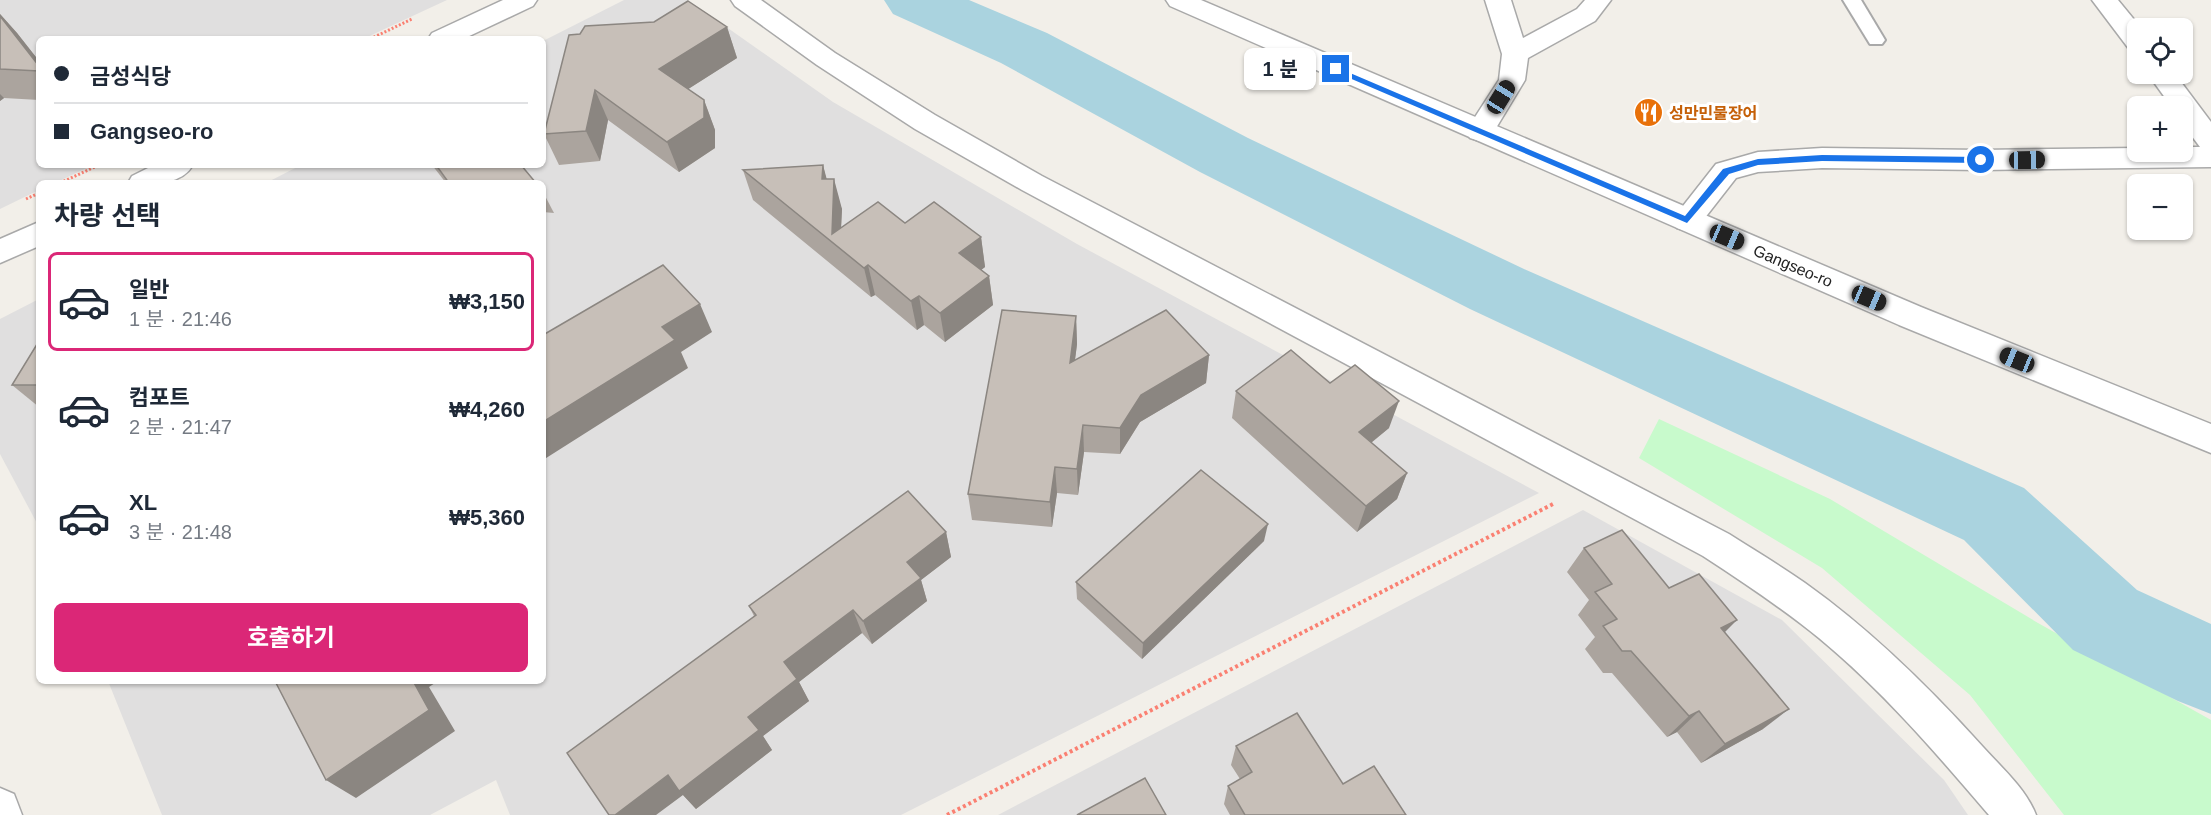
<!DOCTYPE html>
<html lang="ko">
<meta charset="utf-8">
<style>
body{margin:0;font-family:Helvetica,"Noto Sans KR",sans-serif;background:#f2f2f3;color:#1f2937;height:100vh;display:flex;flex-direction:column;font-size:22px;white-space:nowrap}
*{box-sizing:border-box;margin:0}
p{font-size:20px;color:#747a83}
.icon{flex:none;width:33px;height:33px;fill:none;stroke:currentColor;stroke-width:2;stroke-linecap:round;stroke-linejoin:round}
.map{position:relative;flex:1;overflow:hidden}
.sheet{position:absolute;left:36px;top:180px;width:510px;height:504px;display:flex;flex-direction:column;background:#fff;border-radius:9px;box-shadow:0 2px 4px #0004}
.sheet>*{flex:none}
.hud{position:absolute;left:36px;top:36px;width:510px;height:132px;border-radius:9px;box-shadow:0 2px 4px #0004;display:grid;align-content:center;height:132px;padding:0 18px;background:#fff}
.buttons{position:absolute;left:2127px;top:18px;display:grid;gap:12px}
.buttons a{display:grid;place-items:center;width:66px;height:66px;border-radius:9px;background:#fff;box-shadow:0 2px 4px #0004;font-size:30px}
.end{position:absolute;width:27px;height:27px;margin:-14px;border:8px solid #1a73e8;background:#fff;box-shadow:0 0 0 3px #fff}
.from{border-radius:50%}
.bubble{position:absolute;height:42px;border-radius:9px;background:#fff;box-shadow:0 2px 4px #0004;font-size:20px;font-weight:700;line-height:42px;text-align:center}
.car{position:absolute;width:18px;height:36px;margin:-18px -9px;border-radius:8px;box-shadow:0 0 4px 2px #0007;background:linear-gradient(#222 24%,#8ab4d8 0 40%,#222 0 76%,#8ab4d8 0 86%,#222 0)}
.hud b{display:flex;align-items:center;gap:21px;height:57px;font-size:22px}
.hud b+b{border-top:2px solid #e0e1e3}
.hud i{width:15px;height:15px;background:#1f2937}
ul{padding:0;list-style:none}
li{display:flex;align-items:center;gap:18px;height:99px;margin:0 12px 9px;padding:0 6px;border:3px solid transparent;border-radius:9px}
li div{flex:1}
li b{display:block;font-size:22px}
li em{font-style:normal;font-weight:700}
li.active{border-color:#db2777}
li>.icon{width:54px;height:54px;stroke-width:1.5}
h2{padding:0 18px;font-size:27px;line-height:72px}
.cta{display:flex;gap:12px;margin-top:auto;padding:12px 18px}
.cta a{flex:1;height:69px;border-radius:9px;background:#db2777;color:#fff;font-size:24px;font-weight:700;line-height:69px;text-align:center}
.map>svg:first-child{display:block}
.residential{fill:#e0dfdf}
.park{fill:#c8facc}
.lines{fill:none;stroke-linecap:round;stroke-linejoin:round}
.river{fill:#aad3df;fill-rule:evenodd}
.service-casing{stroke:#a9a9a9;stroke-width:4}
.minor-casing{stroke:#a9a9a9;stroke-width:3}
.tertiary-casing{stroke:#a9a9a9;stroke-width:3}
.path-far1{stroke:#fa8072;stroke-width:3;stroke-dasharray:2 2;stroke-linecap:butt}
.path{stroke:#fa8072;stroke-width:4;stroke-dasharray:3 3;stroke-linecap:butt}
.service{fill:#fff;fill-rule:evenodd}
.minor{fill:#fff;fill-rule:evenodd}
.tertiary{fill:#fff;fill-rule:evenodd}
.wall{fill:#aba49e}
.shaded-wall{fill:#8b8681}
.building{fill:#c7bfb8;stroke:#8b8681;stroke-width:1.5}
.route{fill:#1a73e8}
.labels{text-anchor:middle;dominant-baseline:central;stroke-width:6;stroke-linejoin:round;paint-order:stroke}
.food-label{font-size:16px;font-weight:bold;fill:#c56008;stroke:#fff;text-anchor:start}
.street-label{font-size:16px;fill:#222;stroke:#fff}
</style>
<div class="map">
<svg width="2211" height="815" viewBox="0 0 2211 815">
<rect width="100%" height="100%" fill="#f2efe9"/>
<g class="residential">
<path d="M0,0H447L363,39H39V165H93L55,183H39V190L0,209Z"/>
<path d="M624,0H688L833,102L1077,244L1539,493L901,815H510L496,780L430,815H162L108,681H543V183H266L301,165H543V41Z"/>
<path d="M39,299V527L0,454V319Z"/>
<path d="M1583,510L1782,620L1944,780L1968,815H998Z"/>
</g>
<path class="park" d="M1659,419L1830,499L2038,623L2211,720V815H2064L1970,695L1822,568L1639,458Z"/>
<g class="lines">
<path class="river" d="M884,0H969L1047,33L1248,138L1524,269L2024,488L2137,590L2211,624V714L2178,701L2073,650L1964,540L1470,309L1200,172L1001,63L893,14Z"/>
<defs>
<path id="service" d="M1843,0H1861L1885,40L1882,44H1870Z"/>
<g id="minor">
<path d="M503,0H537L533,6L463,39H428L432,33Z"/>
<path d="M731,0H761L835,53L935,115L1042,176L1729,534C1754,550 1781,566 1805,583C1871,630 1929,687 1983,747C2002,768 2026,789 2036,815H1989C1936,753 1882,690 1819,638C1782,608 1743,582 1703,556L1022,190L915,129L817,65L735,6Z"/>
<path d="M1485,0H1511L1523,38L1577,9L1585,0H1611L1595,21L1528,58L1525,80L1490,138L1480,141L1470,138L1466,131L1499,80L1502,54Z"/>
<path d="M2092,0H2118L2141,28H2138V51L2129,49Z"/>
<path d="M2148,74H2175L2211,122V167L1981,170L1822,168L1758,172L1736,178L1697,228L1687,231L1677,228L1672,220L1716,164L1758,152L1822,148L1981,150L2138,148V152H2182V147H2200L2182,123V106H2171Z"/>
<path d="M154,165H193C180,187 150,183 128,183L132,176Z"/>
<path d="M39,222V246L0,263V239Z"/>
</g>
<g id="tertiary">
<path d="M1166,0H1201L1921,307L2211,424V453L1899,325L1170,6Z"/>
<path d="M0,788L14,794L22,815H0Z"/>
</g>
</defs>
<use href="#service" class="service-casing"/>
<use href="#minor" class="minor-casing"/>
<use href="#tertiary" class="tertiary-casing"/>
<g class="path-far1">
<path d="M370,39L412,19"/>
<path d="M60,183L99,165"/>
<path d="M26,199L39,193"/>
</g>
<path class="path" d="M947,815L1555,503"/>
<use href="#service" class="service"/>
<use href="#minor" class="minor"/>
<use href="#tertiary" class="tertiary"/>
</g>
<g class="wall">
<path d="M0,14L17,33L39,61V100L4,98L0,101Z"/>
<path d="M727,27L737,58L688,89L704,100L715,130V148L679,172L608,120L600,161L559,165L544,134L569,35Z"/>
<path d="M432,165H521L536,183H446Z"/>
<path d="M823,165L826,179L842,209L841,227L905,223L981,237L985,267L981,270L989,276L993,305L945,342L924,325L917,330L875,295L871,297L753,200L743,170Z"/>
<path d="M543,192L554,213L543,212Z"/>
<path d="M1076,316L1077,344L1075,360L1209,355L1206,383L1140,422L1120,454L1084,452L1078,495L1057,493L1052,527L972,520L968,494Z"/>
<path d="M39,341V407L12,385Z"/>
<path d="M1330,383L1389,428L1371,443L1407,473L1397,499L1357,532L1232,418L1236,391Z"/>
<path d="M946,532L951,557L921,580L927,601L872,644L862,633L799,682L809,701L763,736L772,750L696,809L683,795L754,616L749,606Z"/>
<path d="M1264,541L1142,659L1077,599L1076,582Z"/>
<path d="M1584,548L1669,588L1725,632L1763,729L1701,763L1677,732L1667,737L1612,673H1603L1585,649L1595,637L1578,615L1589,600L1567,572Z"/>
<path d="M1236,746L1343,784L1406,815H1230L1224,804L1228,786L1240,779L1231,765Z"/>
</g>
<g class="shaded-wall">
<path d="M0,14L17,33L39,61V66L0,16Z"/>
<path d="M727,27L737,58L671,100L659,69Z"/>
<path d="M595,90L608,120L600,161L586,131Z"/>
<path d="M0,94L4,98L0,101Z"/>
<path d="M704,100L715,130V148L679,172L667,142Z"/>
<path d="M823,165L831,195L822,179Z"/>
<path d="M834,179L842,209L840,249L832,234Z"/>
<path d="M981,237L985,267L964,283L959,253Z"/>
<path d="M868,265L875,295L871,297L864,268Z"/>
<path d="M989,276L993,305L945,342L940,313Z"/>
<path d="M919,296L924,325L917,330L911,301Z"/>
<path d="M700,304L712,332L681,352L688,368L543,460V422L662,327Z"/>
<path d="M1076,316L1077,344L1071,391L1070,363Z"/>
<path d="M1209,355L1206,383L1140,422L1120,454V428L1141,395Z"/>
<path d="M1399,401L1389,428L1351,459L1359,432Z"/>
<path d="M1083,425L1084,452L1078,495L1077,469Z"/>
<path d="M1055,467L1057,493L1052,527L1050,502Z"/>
<path d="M1407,473L1397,499L1357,532L1366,506Z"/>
<path d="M1268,524L1264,541L1142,659L1143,643Z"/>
<path d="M946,532L951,557L921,580L927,601L872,644L863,621L907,562Z"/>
<path d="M853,610L862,633L799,682L809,701L763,736L772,750L696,809L683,795L656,815H615L668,775L748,717L784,662Z"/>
<path d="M1737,620L1715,642L1721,628Z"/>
<path d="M413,681H438L429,687L455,731L356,798L326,780Z"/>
<path d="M1789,709L1763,729L1701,763L1725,744Z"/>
<path d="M1699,711L1677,732L1667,737L1689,716Z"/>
</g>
<g class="building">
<path d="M688,1L727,27L659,69L704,100V118L667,142L595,90L586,131L544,134L569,35L580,34L585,26L654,22Z"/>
<path d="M0,16L39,66V71L0,69Z"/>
<path d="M436,165H521L536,183H449Z"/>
<path d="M823,165L822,179H834L832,234L878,202L905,223L934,202L981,237L959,253L989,276L940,313L919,296L911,301L868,265L864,268L743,170Z"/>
<path d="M663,265L700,304L662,327L675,340L543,422V335Z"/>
<path d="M1002,310L1076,316L1070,363L1166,310L1209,355L1141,395L1120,428L1083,425L1077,469L1055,467L1050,502L968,494Z"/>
<path d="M39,341V385H12Z"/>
<path d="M1291,350L1330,383L1355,365L1399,401L1359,432L1407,473L1366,506L1236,391Z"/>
<path d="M1201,470L1268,524L1143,643L1076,582Z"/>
<path d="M908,491L946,532L907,562L921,578L863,621L853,610L784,662L797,679L748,717L759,730L679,791L668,775L615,815H609L567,753L756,615L749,606Z"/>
<path d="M1622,530L1669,588L1699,574L1737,620L1721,628L1789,709L1725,744L1699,711L1689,716L1631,651H1622L1603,626L1617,619L1595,592L1612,584L1584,548Z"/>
<path d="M275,681H413L429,710L326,780Z"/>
<path d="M1297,713L1343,784L1374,766L1406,815H1245L1228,786L1252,772L1236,746Z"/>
<path d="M1145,778L1166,815H1077Z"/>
</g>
<path class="route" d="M1336,67L1685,216L1723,169L1758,159L1822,155L1981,157L1986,160L1981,163L1822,161L1758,165L1729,174L1687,223L1333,71V68Z"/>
<defs>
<symbol id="restaurant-disc" viewBox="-11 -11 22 22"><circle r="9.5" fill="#e8710a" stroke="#fff"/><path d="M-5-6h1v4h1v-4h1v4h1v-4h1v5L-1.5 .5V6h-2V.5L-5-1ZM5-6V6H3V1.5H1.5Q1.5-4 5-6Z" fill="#fff"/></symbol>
</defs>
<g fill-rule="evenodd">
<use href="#restaurant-disc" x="1632" y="96" width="33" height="33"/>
</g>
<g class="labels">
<g class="food-label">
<text x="1669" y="113">성만민물장어</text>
</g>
<g class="street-label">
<text transform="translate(1793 266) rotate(23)">Gangseo-ro</text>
</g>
</g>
</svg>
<div class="buttons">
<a><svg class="icon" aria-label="locate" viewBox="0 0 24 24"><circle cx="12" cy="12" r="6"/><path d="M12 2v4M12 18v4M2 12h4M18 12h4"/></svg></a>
<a>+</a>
<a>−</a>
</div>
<i class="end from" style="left:1981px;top:160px"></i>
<i class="end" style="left:1336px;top:69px"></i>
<div class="bubble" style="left:1244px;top:48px;width:72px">1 분</div>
<i class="car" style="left:1501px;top:97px;rotate:32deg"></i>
<i class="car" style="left:2027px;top:160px;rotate:89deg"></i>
<i class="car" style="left:1727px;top:237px;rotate:113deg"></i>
<i class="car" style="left:1869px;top:298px;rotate:113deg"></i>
<i class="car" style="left:2017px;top:360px;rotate:292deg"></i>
<div class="hud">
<b><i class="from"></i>금성식당</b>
<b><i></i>Gangseo-ro</b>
</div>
<section class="sheet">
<h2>차량 선택</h2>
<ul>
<li class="active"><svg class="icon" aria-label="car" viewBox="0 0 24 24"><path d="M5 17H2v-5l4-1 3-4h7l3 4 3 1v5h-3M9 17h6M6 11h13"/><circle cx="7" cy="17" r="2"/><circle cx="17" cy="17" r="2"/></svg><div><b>일반</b><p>1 분 · 21:46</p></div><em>₩3,150</em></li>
<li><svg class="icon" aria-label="car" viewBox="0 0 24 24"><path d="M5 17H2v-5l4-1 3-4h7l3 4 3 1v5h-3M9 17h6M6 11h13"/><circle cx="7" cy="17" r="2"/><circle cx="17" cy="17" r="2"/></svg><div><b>컴포트</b><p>2 분 · 21:47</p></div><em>₩4,260</em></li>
<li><svg class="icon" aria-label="car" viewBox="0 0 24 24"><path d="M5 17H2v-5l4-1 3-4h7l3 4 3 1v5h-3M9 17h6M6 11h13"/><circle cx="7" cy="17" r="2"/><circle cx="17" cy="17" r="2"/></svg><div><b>XL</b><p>3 분 · 21:48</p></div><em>₩5,360</em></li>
</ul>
<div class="cta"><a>호출하기</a></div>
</section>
</div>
